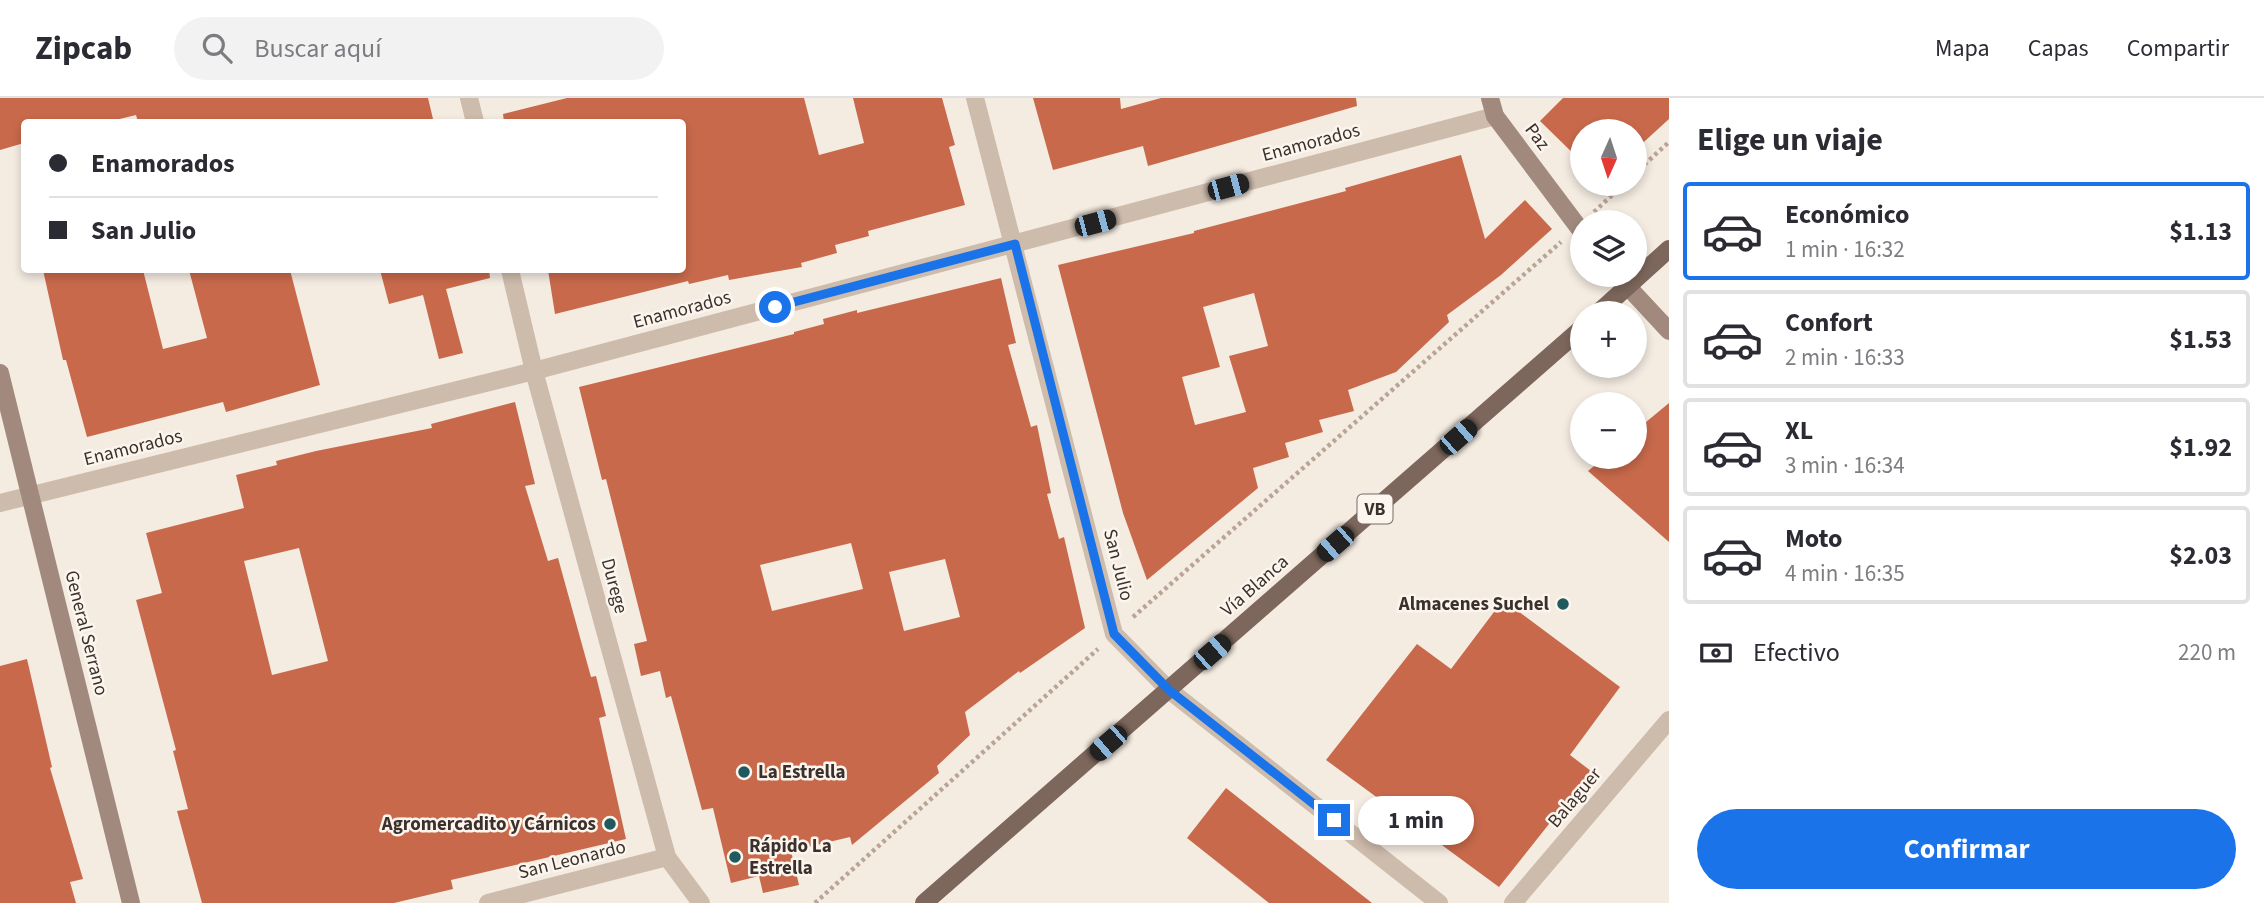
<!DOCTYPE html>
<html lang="es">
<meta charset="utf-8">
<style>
body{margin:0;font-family:"Source Sans 3",sans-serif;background:#f2f2f3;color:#2b2b33;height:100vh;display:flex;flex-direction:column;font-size:26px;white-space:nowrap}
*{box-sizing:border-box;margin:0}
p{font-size:23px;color:#7c7c81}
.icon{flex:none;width:38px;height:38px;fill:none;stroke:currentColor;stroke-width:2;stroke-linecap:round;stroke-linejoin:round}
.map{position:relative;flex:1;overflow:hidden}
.panel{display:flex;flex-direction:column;background:#fff;width:595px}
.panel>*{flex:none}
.guide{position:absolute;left:21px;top:21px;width:665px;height:154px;border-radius:7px;box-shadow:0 4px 10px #0003;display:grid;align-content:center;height:154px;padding:0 28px;background:#fff}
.needle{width:46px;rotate:183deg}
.tools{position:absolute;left:1570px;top:21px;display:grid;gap:14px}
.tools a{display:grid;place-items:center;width:77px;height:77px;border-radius:50%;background:#fff;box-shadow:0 4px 10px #0003;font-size:35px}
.end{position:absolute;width:32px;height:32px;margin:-16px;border:9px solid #1a73e8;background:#fff;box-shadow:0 0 0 4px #fff}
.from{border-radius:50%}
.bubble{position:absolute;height:49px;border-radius:24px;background:#fff;box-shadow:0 4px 10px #0003;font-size:23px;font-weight:700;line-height:49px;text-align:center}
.car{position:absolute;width:21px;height:42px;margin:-21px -10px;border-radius:9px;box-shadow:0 0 5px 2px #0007;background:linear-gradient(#222 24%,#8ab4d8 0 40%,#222 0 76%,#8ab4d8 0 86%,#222 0)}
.guide b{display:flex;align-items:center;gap:24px;height:66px;font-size:26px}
.guide b+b{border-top:2px solid #e1e1e2}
.guide i{width:18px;height:18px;background:#2b2b33}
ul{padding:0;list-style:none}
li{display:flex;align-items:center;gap:21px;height:98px;margin:0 14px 10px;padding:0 14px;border:4px solid #e1e1e2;border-radius:7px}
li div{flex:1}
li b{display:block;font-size:26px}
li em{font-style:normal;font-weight:700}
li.selected{border-color:#1a73e8}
li>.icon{width:63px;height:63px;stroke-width:1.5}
h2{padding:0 28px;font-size:32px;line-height:84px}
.pay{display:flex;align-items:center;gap:18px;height:77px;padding:0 28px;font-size:26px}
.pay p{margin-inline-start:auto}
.primary-button{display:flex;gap:14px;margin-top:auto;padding:14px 28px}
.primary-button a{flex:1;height:80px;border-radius:42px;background:#1a73e8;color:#fff;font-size:28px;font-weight:700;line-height:80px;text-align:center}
header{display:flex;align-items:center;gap:42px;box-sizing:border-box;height:98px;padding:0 35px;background:#fff;border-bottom:2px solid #e1e1e2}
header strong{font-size:33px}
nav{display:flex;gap:38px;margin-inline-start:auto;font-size:24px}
.search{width:490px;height:63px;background:#f2f2f3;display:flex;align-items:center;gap:18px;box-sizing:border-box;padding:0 24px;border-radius:38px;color:#7c7c81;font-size:26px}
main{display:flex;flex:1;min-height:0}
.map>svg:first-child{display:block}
.building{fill:#c8694b;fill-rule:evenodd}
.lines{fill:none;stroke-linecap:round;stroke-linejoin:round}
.path{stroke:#b9a596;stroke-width:4.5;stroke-dasharray:3.5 3.5;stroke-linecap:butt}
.street{stroke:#cdbbac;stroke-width:18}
.secondary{stroke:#a18a7d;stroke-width:18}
.primary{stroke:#7d675c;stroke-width:18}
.route{stroke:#1a73e8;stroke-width:9}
.poi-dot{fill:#1f5a5e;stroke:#fbf5ee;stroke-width:2.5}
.labels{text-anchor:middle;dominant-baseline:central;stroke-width:5;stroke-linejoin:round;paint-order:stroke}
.shield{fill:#fbf5ee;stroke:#756b66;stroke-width:2}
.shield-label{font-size:18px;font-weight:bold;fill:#3b302b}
.street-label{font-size:19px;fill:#3b302b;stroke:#fbf5ee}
.poi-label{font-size:19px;font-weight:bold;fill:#3b302b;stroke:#fbf5ee;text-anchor:end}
</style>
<header>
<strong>Zipcab</strong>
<div class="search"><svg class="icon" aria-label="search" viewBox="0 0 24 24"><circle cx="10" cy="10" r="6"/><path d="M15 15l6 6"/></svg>Buscar aquí</div>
<nav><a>Mapa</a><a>Capas</a><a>Compartir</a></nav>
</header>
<main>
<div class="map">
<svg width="1669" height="805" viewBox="0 0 1669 805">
<rect width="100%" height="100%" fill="#f4ebe1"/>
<g class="building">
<path d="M0,0H428L433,21L420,24H138L136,17L107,24H24V45L0,52Z"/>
<path d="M567,0H804L819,57L864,45L853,0H942L955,47L949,49L965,107L868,133L869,138L835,147L837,155L801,165L802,169L729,182L728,177L689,186L688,183L555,216L548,172H682V24H504L503,16Z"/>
<path d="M1033,0H1120L1121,11L1161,0H1356L1357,8L1148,68L1143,48L1053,72Z"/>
<path d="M1563,0H1669V21L1634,53V33H1582V64L1540,23Z"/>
<path d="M1461,57L1485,141L1525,102L1552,131L1501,177L1447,217L1449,224L1396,274L1348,292L1354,313L1319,322L1323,334L1285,345L1289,359L1253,370L1258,390L1147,482L1123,415L1058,167L1194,135V133L1346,93L1345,90ZM1254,195L1268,248L1229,258L1246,314L1195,327L1182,279L1220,269L1203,209Z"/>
<path d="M43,172H143L163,251L207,240L189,172H290L320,287L226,314L223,304L87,339L66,262H63Z"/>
<path d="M380,172H489L490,180L446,191L463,255L439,261L423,197L389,206Z"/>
<path d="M1001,180L1016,245L1008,247L1031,329L1037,327L1051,395L1047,396L1059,441L1064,439L1085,530L1020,575L1019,573L965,614L970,637L937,668L939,675L852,747L850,739L791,753L799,787L763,795L759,778L731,785L713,710L702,712L671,598L666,600L660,573L641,578L634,546L647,543L606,381L602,382L579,289L794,236V234L824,226L823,221L857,212V215ZM851,445L863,491L772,513L760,467ZM945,461L960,519L904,533L889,474Z"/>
<path d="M515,304L535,386L525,388L548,463L558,460L591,579L596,578L606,618L599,620L626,741L451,782L453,791L394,805H202L177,713L188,711L173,653L176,652L136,502L162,495L146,435L244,410L236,377L277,367L276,363L316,353L432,330L431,326ZM299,450L328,563L272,577L244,463Z"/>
<path d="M1669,305V444L1588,373L1605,359H1634V334Z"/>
<path d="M1503,502L1620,589L1570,657L1591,673L1499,789L1326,662L1417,546L1451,571Z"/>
<path d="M27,561L52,669L50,670L83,781L70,784L76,805H0V568Z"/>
<path d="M1226,690L1372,805H1269L1187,740Z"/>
</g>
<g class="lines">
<g class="path">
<path d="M1634,76L1669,44"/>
<path d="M1594,114L1624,86"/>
<path d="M1133,519L1561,144"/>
<path d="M815,805L1098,551"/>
</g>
<g class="street">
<path d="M469,0L475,24"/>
<path d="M975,0L1114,536L1169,592L1439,805"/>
<path d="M510,172L534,273L667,759L701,805"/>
<path d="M0,405L534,273L1495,18"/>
<path d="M488,805L667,759"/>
<path d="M1513,805L1669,622"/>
</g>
<g class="secondary">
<path d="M1490,0L1495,18L1582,134"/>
<path d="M1617,177L1669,233"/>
<path d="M0,275L131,805"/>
</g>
<g class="primary">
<path d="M1598,215L1669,151"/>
<path d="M924,805L1582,230"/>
</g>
</g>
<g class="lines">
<path class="route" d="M775,209L1015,146L1114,536L1169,592L1334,722"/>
</g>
<g class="poi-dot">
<circle cx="1563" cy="506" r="7"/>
<circle cx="744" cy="674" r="7"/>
<circle cx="610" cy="726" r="7"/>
<circle cx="735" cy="759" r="7"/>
</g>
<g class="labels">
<rect class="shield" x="1357.5" y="396.5" width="35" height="29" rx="5"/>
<g class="shield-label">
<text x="1375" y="411">VB</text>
</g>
<g class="street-label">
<text transform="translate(1537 39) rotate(53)">Paz</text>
<text transform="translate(1311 45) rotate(-15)">Enamorados</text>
<text transform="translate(682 212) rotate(-15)">Enamorados</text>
<text transform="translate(133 350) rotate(-14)">Enamorados</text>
<text transform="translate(1118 467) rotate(76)">San Julio</text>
<text transform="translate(614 488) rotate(75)">Durege</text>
<text transform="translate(1255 488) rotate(-41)">Vía Blanca</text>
<text transform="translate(86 535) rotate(76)">General Serrano</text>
<text transform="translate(1575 700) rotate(-50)">Balaguer</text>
<text transform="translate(572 762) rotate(-14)">San Leonardo</text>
</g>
<g class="poi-label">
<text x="1549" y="506">Almacenes Suchel</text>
<text x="758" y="674" text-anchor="start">La Estrella</text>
<text x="596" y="726">Agromercadito y Cárnicos</text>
<text x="749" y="748" text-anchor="start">Rápido La<tspan x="749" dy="22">Estrella</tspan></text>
</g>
</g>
</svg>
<div class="tools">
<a><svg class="needle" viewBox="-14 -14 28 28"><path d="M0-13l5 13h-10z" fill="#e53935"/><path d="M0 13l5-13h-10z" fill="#7c7c81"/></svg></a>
<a><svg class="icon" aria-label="layers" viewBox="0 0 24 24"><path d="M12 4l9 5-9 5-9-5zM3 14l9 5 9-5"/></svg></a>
<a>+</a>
<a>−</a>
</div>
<i class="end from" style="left:775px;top:209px"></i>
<i class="end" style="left:1334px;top:722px"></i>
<div class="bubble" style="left:1358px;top:698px;width:116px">1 min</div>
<i class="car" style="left:1228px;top:89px;rotate:75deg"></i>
<i class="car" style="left:1095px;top:125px;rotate:75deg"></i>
<i class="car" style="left:1458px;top:339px;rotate:49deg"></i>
<i class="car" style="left:1335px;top:446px;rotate:229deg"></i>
<i class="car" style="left:1212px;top:554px;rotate:49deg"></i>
<i class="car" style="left:1108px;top:645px;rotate:229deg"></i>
<div class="guide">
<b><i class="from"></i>Enamorados</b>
<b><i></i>San Julio</b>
</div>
</div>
<section class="panel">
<h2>Elige un viaje</h2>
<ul>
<li class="selected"><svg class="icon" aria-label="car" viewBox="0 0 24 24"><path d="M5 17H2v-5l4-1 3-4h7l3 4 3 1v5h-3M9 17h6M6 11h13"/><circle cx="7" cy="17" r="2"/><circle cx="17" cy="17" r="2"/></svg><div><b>Económico</b><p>1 min · 16:32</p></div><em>$1.13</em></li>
<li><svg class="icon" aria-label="car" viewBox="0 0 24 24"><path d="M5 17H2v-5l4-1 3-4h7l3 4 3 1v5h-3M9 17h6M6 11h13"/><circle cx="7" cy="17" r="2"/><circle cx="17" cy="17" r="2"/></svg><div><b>Confort</b><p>2 min · 16:33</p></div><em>$1.53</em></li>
<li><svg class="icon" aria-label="car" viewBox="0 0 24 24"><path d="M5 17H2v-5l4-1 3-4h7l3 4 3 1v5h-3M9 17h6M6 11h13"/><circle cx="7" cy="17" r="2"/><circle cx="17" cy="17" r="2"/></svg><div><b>XL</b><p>3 min · 16:34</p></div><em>$1.92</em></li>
<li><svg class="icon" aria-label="car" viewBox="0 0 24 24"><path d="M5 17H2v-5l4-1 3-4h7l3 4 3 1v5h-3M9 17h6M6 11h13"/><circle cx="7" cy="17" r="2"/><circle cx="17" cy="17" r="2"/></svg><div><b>Moto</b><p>4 min · 16:35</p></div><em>$2.03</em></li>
</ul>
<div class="pay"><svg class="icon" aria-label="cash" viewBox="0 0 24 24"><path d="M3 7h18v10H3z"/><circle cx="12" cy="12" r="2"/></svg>Efectivo<p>220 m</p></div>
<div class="primary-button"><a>Confirmar</a></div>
</section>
</main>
